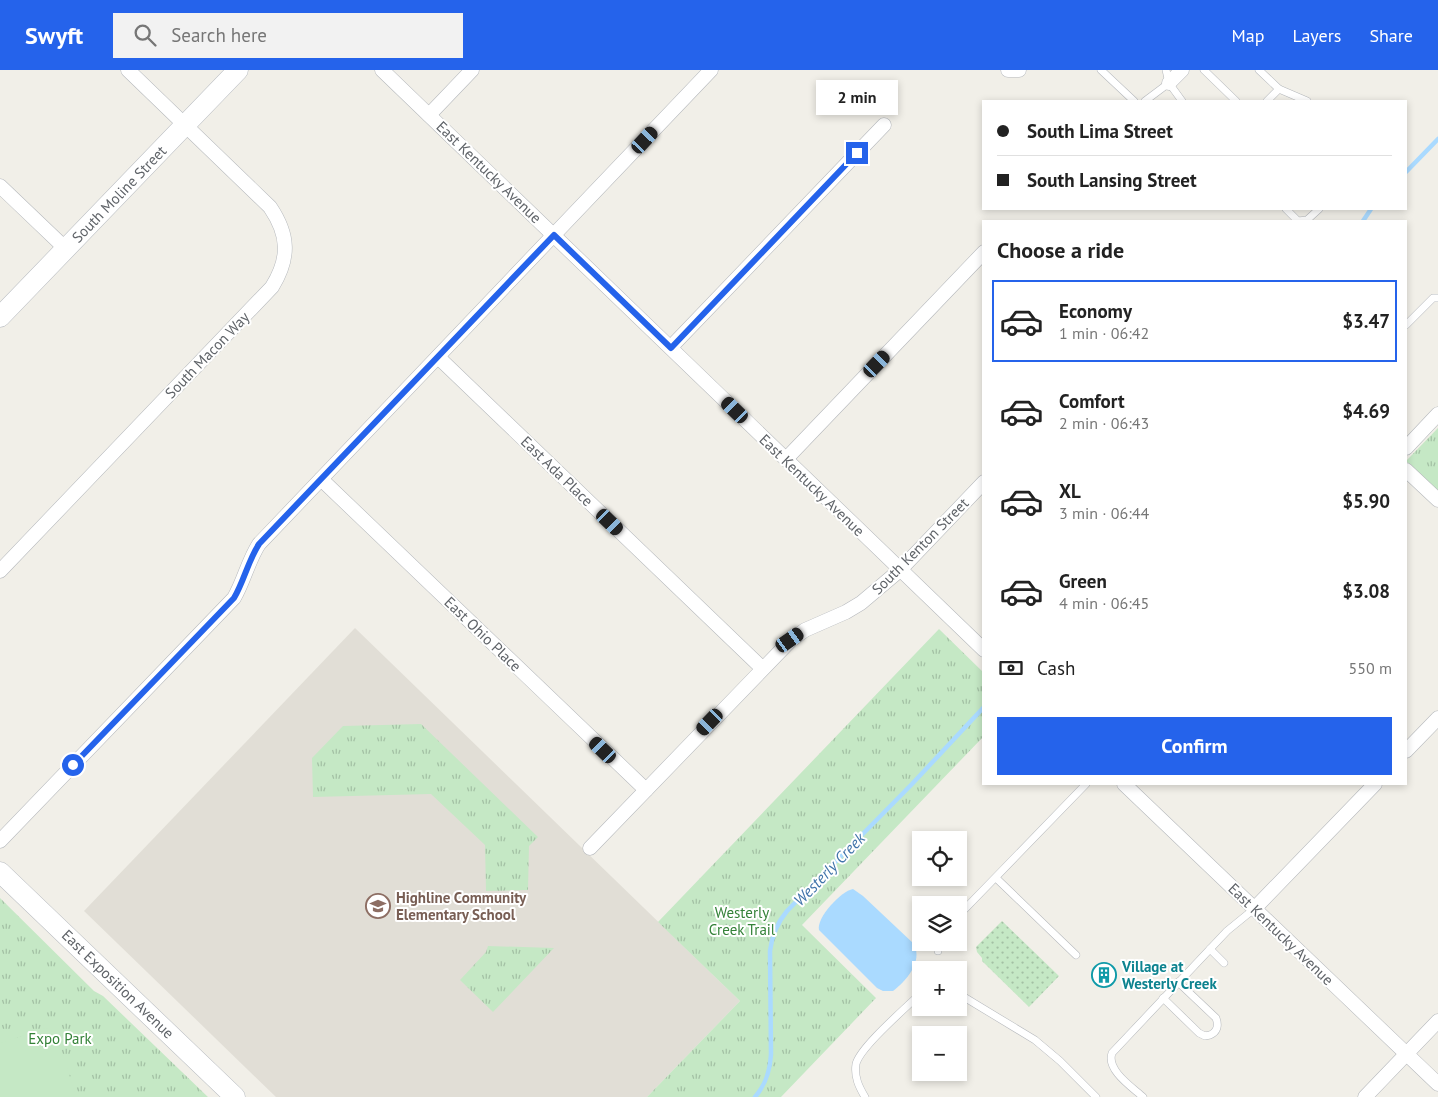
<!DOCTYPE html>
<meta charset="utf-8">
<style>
body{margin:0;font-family:"PT Sans",sans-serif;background:#f2f2f2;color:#222;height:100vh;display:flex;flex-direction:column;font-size:19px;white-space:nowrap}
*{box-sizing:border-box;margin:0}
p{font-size:16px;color:#767676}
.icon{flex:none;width:28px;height:28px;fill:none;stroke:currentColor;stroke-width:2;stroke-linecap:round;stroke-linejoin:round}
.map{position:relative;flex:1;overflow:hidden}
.details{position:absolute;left:982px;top:150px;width:425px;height:565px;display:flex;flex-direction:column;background:#fff;border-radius:0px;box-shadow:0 2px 8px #0003}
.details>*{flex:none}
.banner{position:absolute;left:982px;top:30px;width:425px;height:110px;border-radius:0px;box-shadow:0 2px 8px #0003;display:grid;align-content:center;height:110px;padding:0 15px;background:#fff}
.buttons{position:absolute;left:912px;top:761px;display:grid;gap:10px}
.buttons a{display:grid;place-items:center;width:55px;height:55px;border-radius:0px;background:#fff;box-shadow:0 2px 8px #0003;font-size:25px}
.end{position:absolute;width:22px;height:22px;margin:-11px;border:6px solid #2563eb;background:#fff;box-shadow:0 0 0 2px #fff}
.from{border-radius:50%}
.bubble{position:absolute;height:35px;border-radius:0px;background:#fff;box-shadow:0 2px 8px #0003;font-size:16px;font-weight:600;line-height:35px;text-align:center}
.car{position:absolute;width:15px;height:30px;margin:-15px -8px;border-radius:6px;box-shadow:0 0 4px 1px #0007;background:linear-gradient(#222 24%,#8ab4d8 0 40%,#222 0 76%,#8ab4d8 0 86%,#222 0)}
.banner b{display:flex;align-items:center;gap:18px;height:48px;font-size:19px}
.banner b+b{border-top:1px solid #e0e0e0}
.banner i{width:12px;height:12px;background:#222}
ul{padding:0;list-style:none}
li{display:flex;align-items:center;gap:15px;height:82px;margin:0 10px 8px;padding:0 5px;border:2px solid transparent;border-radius:0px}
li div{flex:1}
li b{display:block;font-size:19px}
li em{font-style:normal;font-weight:600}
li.selected{border-color:#2563eb}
li>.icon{width:45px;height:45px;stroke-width:1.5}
h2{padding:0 15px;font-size:22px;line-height:60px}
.pay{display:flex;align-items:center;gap:12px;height:55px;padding:0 15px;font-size:19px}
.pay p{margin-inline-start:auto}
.button{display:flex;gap:10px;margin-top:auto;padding:10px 15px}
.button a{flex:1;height:58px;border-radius:0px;background:#2563eb;color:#fff;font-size:20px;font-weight:600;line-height:58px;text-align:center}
header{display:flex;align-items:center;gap:30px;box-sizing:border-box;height:70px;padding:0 25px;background:#2563eb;color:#fff}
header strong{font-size:24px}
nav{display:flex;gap:28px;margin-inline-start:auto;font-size:18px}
.search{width:350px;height:45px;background:#f2f2f2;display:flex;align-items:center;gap:12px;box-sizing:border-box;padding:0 18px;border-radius:0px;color:#767676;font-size:19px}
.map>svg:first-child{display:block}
.education{fill:#e1ded6}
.grass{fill:url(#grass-dots)}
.park{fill:url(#park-tufts)}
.pitch{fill:#c5e8c5}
.water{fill:#aadaff}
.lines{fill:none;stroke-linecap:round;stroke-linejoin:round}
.stream{stroke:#aadaff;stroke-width:4.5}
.lane-casing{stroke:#b5b8bc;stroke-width:8}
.street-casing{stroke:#b5b8bc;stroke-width:15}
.secondary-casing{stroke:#b6babf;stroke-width:21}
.lane{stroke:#fff;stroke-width:7}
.street{stroke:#fff;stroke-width:14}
.secondary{stroke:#fff;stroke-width:20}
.route{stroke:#2563eb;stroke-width:6}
.labels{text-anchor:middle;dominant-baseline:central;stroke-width:4;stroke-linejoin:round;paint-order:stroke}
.street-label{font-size:15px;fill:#5f6368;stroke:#fff}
.education-label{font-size:15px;font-weight:bold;fill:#785e54;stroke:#fff;text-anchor:start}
.park-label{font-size:15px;fill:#348238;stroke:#fff}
.culture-label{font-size:15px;font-weight:bold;fill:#0d838f;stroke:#fff;text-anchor:start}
.water-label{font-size:16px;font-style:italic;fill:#4174aa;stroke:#fff}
</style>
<header>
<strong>Swyft</strong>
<div class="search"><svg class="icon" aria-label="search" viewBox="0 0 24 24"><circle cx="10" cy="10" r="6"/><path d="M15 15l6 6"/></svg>Search here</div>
<nav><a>Map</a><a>Layers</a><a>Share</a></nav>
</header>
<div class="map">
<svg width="1438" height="1027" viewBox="0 0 1438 1027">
<defs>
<pattern id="grass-dots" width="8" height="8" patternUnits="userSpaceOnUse" patternTransform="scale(1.25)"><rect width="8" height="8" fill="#c5e8c5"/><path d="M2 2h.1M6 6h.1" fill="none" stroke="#a3c0a4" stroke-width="1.8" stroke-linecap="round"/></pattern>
<pattern id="park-tufts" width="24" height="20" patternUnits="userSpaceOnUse" patternTransform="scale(1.25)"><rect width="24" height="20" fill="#c5e8c5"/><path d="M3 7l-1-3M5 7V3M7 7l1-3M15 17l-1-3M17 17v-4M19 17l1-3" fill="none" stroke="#a3c0a4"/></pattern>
</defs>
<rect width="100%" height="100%" fill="#f1efe8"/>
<path class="education" d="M355,558L740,931L647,1027H276L84,841Z"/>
<path class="grass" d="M1002,851L1059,906L1029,937L982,891V888L977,882L976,877Z"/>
<g class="park">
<path d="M1438,358V422L1406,391Z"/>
<path d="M939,559L984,603V666L802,855L876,928L781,1027H647L740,931L658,852Z"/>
<path d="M421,654L538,767L529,776L528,820L486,821L485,775L431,724L313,727L312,688L343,656Z"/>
<path d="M0,828L94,921L103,926L208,1027H0Z"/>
<path d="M488,876L554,878L493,942L460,910L486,882Z"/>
</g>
<path class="pitch" d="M46,958L55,962L63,986L59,994L67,998L75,1022L73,1027H0V973Z"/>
<path class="water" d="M853,819L863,826L914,874C923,892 906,911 893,921H883L877,918L819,860C816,848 841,821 853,819Z"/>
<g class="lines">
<g class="stream">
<path d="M1406,102L1438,69"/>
<path d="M1363,151L1371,139"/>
<path d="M755,1027C766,1014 770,1001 771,984L770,881C772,865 777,853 787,841L912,714L984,637"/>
</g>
<defs>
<g id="lane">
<path d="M1101,0L1134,31"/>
<path d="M1166,0L1169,13L1182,31"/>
<path d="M1204,0L1236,31"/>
<path d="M1259,0L1279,19L1267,31"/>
<path d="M1279,19L1307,31"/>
<path d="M1145,31L1169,13"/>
<path d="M1286,139L1298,151L1307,150L1319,139"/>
<path d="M1406,255L1433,228H1438"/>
<path d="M996,808L1076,885"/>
<path d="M959,845L1086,714"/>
<path d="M1210,879L1224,893"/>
<path d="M938,881V872"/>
<path d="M959,924L1035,970L1060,991L1096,1027"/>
<path d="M1163,928L1199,963L1205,966L1210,965C1217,962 1219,956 1216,948L1178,912"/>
<path d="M865,1027C859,1017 854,1007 856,994C860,977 907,937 921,923"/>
<path d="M1143,1027C1132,1017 1106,1000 1112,983L1227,861L1254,839"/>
</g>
<g id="street">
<path d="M382,0L984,580"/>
<path d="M1008,0H1019"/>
<path d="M1169,13L1182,0"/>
<path d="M429,45L472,0"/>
<path d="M0,116L66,179"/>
<path d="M671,277L884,55"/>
<path d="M438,287L762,598"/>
<path d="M1406,378L1438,344"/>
<path d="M786,389L984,182"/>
<path d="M1406,400L1438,430"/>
<path d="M321,409L646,720"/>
<path d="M0,501L272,217C290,188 289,165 270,137L128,0"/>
<path d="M1406,681L1438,648"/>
<path d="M1124,714L1438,1014"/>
<path d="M0,771L234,528C244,511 248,491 259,474L711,0"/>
<path d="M590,778L791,570L805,560L846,542L861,533L900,500L984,412"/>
<path d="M1254,839L1375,714"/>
<path d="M1365,1027L1438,951"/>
</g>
<g id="secondary">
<path d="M0,247L238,0"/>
<path d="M0,802L235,1027"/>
</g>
</defs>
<use href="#lane" class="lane-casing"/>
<use href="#street" class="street-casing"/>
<use href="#secondary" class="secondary-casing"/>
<use href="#lane" class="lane"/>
<use href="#street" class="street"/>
<use href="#secondary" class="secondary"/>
</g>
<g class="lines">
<path class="route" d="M73,695L234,528C244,511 248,491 259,474L554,165L671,278L857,83"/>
</g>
<defs>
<symbol id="school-ring" viewBox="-11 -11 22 22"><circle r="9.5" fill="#fff" stroke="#8d6e63" stroke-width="1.5"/><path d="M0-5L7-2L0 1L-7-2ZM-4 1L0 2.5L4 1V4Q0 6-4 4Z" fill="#8d6e63"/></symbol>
<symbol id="building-ring" viewBox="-11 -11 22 22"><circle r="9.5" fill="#fff" stroke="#0f9aa8" stroke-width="1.5"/><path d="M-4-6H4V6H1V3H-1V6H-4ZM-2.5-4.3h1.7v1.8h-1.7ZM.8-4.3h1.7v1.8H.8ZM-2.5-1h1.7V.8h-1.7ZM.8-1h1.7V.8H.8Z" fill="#0f9aa8"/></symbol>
</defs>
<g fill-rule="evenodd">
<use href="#school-ring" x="364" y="822" width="28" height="28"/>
<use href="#building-ring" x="1090" y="891" width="28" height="28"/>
</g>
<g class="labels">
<g class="street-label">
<text transform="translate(489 102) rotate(44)">East Kentucky Avenue</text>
<text transform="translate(119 124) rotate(-46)">South Moline Street</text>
<text transform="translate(207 285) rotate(-46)">South Macon Way</text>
<text transform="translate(557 401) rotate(44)">East Ada Place</text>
<text transform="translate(812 415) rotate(44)">East Kentucky Avenue</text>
<text transform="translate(920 476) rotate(-45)">South Kenton Street</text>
<text transform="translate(483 564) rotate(44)">East Ohio Place</text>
<text transform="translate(1281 864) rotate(44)">East Kentucky Avenue</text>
<text transform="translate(118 914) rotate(44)">East Exposition Avenue</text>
</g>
<g class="education-label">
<text x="396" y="827">Highline Community<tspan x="396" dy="17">Elementary School</tspan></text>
</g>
<g class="park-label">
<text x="742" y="842">Westerly<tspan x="742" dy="17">Creek Trail</tspan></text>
<text x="60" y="968">Expo Park</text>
</g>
<g class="culture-label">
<text x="1122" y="896">Village at<tspan x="1122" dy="17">Westerly Creek</tspan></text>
</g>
<g class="water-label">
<text transform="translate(829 799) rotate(-46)">Westerly Creek</text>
</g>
</g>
</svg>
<div class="buttons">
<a><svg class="icon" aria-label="locate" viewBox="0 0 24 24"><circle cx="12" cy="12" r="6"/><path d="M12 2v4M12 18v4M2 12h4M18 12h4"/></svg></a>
<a><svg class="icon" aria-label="layers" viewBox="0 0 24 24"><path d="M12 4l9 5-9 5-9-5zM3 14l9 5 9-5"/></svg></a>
<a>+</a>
<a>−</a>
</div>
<i class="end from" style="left:73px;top:695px"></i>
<i class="end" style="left:857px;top:83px"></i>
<div class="bubble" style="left:816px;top:10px;width:82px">2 min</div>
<i class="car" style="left:645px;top:70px;rotate:43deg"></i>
<i class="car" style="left:877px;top:294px;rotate:44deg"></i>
<i class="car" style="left:735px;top:340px;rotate:314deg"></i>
<i class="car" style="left:610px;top:452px;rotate:134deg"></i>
<i class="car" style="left:790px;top:570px;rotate:55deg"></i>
<i class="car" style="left:710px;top:652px;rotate:224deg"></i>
<i class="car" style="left:603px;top:680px;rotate:314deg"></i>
<div class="banner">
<b><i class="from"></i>South Lima Street</b>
<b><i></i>South Lansing Street</b>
</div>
<section class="details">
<h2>Choose a ride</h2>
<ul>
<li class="selected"><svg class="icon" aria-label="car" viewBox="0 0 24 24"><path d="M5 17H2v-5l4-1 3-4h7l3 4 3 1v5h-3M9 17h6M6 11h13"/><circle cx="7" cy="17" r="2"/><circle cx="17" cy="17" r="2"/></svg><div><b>Economy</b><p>1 min · 06:42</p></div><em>$3.47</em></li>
<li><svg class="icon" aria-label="car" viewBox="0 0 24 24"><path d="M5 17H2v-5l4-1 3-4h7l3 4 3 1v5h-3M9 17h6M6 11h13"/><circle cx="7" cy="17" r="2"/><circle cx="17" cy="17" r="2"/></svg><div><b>Comfort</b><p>2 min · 06:43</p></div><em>$4.69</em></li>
<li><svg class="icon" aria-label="car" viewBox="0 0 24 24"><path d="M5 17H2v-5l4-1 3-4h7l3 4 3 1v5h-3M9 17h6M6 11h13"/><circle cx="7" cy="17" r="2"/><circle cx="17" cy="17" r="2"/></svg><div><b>XL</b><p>3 min · 06:44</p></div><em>$5.90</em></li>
<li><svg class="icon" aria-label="car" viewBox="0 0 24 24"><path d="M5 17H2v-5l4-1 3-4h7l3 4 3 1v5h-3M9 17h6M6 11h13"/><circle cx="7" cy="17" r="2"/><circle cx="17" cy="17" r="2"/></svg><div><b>Green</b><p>4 min · 06:45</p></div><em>$3.08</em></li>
</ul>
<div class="pay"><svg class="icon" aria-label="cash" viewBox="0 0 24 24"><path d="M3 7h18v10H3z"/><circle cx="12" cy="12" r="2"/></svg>Cash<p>550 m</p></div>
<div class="button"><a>Confirm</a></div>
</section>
</div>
